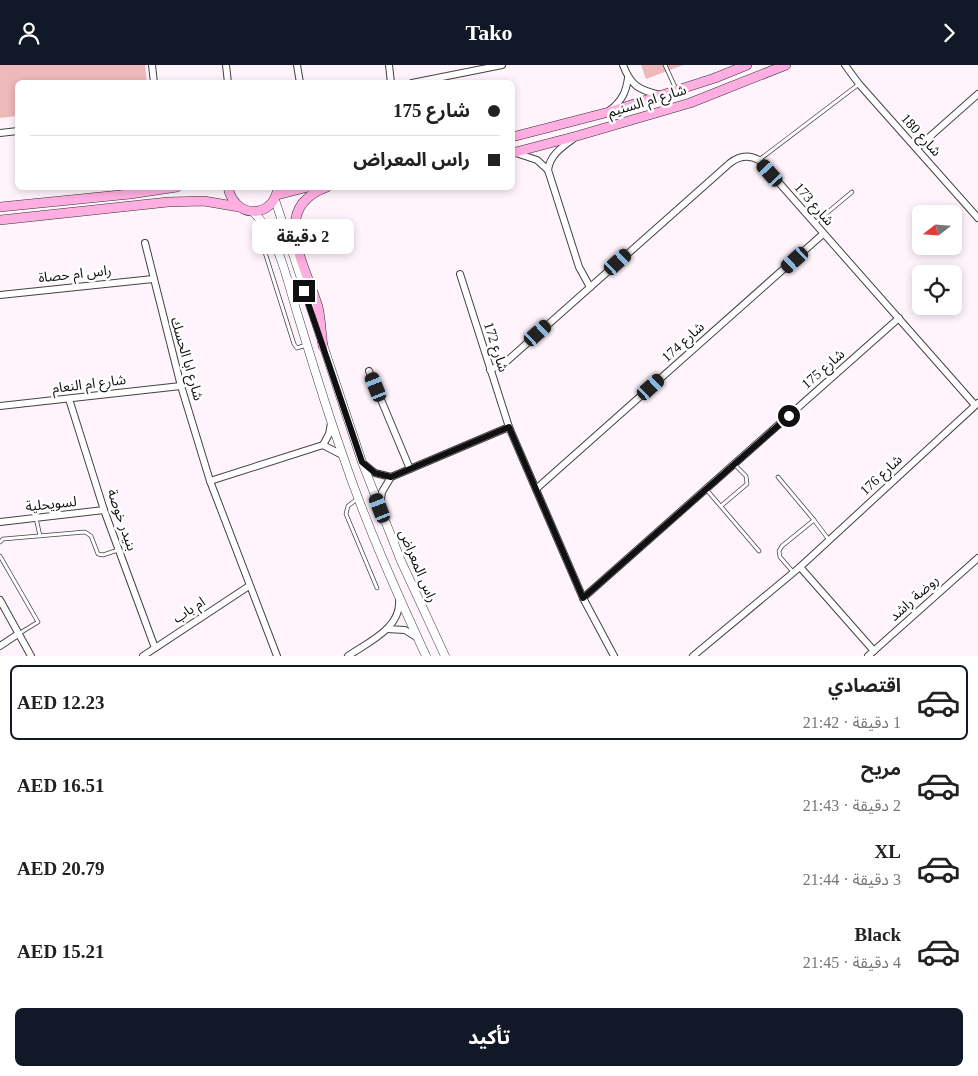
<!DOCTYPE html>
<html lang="ar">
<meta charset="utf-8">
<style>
body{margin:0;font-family:"Times New Roman","Noto Sans Arabic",serif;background:#f2f2f2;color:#222;direction:rtl;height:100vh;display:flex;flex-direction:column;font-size:19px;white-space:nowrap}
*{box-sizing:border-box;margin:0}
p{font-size:16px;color:#767676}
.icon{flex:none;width:28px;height:28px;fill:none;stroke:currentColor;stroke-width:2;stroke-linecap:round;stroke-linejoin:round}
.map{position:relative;height:591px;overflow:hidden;direction:ltr}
.sheet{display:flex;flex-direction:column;background:#fff;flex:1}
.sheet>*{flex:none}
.guide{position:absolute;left:15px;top:15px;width:500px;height:110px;border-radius:8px;box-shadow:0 2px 8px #0003;direction:rtl;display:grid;align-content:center;height:110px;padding:0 15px;background:#fff}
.needle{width:32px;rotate:253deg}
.tools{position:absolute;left:912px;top:140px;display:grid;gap:10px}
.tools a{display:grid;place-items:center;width:50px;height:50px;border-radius:8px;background:#fff;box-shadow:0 2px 8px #0003;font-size:25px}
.end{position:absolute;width:22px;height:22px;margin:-11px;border:6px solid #101010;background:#fff;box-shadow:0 0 0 2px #fff}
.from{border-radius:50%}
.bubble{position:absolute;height:35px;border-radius:8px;background:#fff;box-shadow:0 2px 8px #0003;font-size:16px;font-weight:700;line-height:35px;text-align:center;direction:rtl}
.car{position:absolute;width:15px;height:30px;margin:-15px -8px;border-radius:6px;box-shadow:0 0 4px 1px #0007;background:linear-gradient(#222 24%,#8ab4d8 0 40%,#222 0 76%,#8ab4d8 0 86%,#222 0)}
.guide b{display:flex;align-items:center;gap:18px;height:48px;font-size:19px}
.guide b+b{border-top:1px solid #e0e0e0}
.guide i{width:12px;height:12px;background:#222}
ul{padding:9px 0 0;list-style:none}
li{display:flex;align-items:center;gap:15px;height:75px;margin:0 10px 8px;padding:0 5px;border:2px solid transparent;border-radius:8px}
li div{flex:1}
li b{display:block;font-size:19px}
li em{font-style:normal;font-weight:700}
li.active{border-color:#111827}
li>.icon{width:45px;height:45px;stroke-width:1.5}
.primary-button{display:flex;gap:10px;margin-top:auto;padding:10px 15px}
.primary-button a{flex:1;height:58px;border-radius:8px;background:#111827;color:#fff;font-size:20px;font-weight:700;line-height:58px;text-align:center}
header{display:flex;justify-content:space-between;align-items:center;height:65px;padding:0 15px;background:#111827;color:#fff;font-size:22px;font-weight:700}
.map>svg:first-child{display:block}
.green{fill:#edb9bb}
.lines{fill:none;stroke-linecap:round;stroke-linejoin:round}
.service-casing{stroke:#434343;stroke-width:4.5}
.minor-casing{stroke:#434343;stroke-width:8}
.tertiary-casing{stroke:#434343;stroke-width:9}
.secondary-casing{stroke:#323232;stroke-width:10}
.service{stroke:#fff;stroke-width:3}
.minor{stroke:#fff;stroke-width:6}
.tertiary{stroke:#fff;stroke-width:8}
.secondary{stroke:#ffaee1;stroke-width:9}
.route{stroke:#101010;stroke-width:6}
.labels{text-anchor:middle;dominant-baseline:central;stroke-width:5;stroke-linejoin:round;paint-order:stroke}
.street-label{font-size:14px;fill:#101010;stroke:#fff}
</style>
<header><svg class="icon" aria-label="forward" viewBox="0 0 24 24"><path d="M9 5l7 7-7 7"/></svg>Tako<svg class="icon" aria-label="person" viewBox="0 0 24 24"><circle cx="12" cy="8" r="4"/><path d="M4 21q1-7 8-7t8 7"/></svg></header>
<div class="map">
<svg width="978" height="591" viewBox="0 0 978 591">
<rect width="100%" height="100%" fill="#fff3fc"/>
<g class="green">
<path d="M0,0H145L147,17L18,18L17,51L0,53Z"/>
<path d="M641,0H683L646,14Z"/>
</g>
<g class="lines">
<defs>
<g id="service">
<path d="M665,0L676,24"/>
<path d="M759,95L859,19"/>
<path d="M815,158L852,127"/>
<path d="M262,178L294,279L297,283L306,280"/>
<path d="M778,412L814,455"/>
<path d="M706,424L759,486"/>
<path d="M357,434L348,441L346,449L377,523"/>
<path d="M721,441L747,419L746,411L734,399"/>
<path d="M36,453L40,471"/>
<path d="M0,477L3,474L85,467L91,471L98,489L103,490L118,485"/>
<path d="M0,491L38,557L20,568"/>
<path d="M793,507L780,492L779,486L782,481L814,455L829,475"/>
</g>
<g id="minor">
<path d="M152,0L154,18"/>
<path d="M226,0L228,18"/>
<path d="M297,0L300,18"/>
<path d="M389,0L391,18"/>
<path d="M623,0C631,21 639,25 660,30"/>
<path d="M845,0L859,19L978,153"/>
<path d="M412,18L502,0"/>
<path d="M610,45C622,36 626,27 628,13"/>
<path d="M0,68L18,66"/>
<path d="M917,83L978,29"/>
<path d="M516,88L537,95L548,105L579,202L590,222"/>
<path d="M548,105C550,90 562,82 573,74"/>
<path d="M145,178L181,321L210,416L277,591"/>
<path d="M460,209L509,362L583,533L614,591"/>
<path d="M0,230L153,214"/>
<path d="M490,305L507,296L730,98C739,91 748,89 759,95L975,340"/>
<path d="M369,306L410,404"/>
<path d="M69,334L104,445L155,583"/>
<path d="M0,341L181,321"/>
<path d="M323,380L329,369L331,358"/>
<path d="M364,399L375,408L391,412"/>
<path d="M210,416L323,380L342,390"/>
<path d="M536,424L823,169"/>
<path d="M380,440L382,427L391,412L509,362"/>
<path d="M0,457L104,445"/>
<path d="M800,502L874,586"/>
<path d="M583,533L899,253"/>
<path d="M0,535L31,591"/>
<path d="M387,564L405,565L416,572"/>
<path d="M0,581L18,569"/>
<path d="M143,591L249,521"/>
<path d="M348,591C368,577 402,563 399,534"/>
<path d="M693,591L800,502L978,338"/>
<path d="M868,591L978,493"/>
</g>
<g id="tertiary">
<path d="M275,135L362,397L401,496L445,591"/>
<path d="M253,147C280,172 288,220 299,254C313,300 327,346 343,391C366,459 396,526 426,591"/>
</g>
<g id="secondary">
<path d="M512,72L609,47L715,13L747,0"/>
<path d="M512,88L577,71L690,38L786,0"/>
<path d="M228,122C234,154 274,155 278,122"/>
<path d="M277,130L308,122"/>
<path d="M0,142L130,129L177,122"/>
<path d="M0,155L168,137L204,136L239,142"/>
<path d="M323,281C321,268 321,254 318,242C306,201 268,143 327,122"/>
</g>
</defs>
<use href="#service" class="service-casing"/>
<use href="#minor" class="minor-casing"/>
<use href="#tertiary" class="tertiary-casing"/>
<use href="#secondary" class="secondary-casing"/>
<use href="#service" class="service"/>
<use href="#minor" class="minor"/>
<use href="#tertiary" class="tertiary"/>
<use href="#secondary" class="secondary"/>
</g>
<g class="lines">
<path class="route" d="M304,226L362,397L375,408L391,412L509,362L583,533L789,351"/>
</g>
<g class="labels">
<g class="street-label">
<text transform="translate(647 36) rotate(-17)">شارع ام السنيم</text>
<text transform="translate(921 70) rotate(48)">شارع 180</text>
<text transform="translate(814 139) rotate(49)">شارع 173</text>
<text transform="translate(75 209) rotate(-6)">راس ام حصاة</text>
<text transform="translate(683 277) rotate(-42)">شارع 174</text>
<text transform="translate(496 282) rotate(72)">شارع 172</text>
<text transform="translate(187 294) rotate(74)">شارع ابا الحسك</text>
<text transform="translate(823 304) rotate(-41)">شارع 175</text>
<text transform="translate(89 319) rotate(-7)">شارع ام النعام</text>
<text transform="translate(881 410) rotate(-43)">شارع 176</text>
<text transform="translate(51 439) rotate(-6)">لسويحلية</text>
<text transform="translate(122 455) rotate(71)">بنيدر خوصة</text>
<text transform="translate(418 501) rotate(67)">راس المعراض</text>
<text transform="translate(914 533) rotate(-42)">روضة راشد</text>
<text transform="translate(189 545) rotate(-33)">ام باب</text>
</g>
</g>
</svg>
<div class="tools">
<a><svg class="needle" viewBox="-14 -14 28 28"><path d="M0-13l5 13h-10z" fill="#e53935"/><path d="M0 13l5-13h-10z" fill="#767676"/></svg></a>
<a><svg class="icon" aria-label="locate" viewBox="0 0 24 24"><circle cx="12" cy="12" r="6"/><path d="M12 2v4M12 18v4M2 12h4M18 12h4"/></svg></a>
</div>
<i class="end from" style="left:789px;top:351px"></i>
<i class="end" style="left:304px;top:226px"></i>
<div class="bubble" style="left:252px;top:154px;width:102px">2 دقيقة</div>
<i class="car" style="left:770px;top:108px;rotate:318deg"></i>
<i class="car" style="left:795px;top:195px;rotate:228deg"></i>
<i class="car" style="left:618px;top:197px;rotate:48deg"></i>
<i class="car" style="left:538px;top:268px;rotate:48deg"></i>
<i class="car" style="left:376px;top:322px;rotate:338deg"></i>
<i class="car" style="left:651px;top:322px;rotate:48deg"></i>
<i class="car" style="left:380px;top:443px;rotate:339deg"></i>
<div class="guide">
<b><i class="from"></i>شارع 175</b>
<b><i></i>راس المعراض</b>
</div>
</div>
<section class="sheet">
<ul>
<li class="active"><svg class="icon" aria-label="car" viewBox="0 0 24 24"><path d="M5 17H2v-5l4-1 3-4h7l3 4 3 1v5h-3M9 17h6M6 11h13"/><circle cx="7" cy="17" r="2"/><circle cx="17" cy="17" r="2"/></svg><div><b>اقتصادي</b><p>1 دقيقة · 21:42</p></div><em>AED 12.23</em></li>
<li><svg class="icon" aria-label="car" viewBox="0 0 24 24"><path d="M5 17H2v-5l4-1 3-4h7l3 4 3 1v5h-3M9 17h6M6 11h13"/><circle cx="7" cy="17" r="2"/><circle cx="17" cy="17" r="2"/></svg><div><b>مريح</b><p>2 دقيقة · 21:43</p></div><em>AED 16.51</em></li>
<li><svg class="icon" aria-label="car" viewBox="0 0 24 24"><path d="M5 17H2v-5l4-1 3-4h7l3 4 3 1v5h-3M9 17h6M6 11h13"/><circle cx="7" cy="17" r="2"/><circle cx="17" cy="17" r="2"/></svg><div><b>XL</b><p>3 دقيقة · 21:44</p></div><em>AED 20.79</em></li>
<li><svg class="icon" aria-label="car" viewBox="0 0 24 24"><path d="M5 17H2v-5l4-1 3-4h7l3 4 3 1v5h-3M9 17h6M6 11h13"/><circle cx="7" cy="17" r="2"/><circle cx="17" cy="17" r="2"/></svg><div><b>Black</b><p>4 دقيقة · 21:45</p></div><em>AED 15.21</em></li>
</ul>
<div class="primary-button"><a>تأكيد</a></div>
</section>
